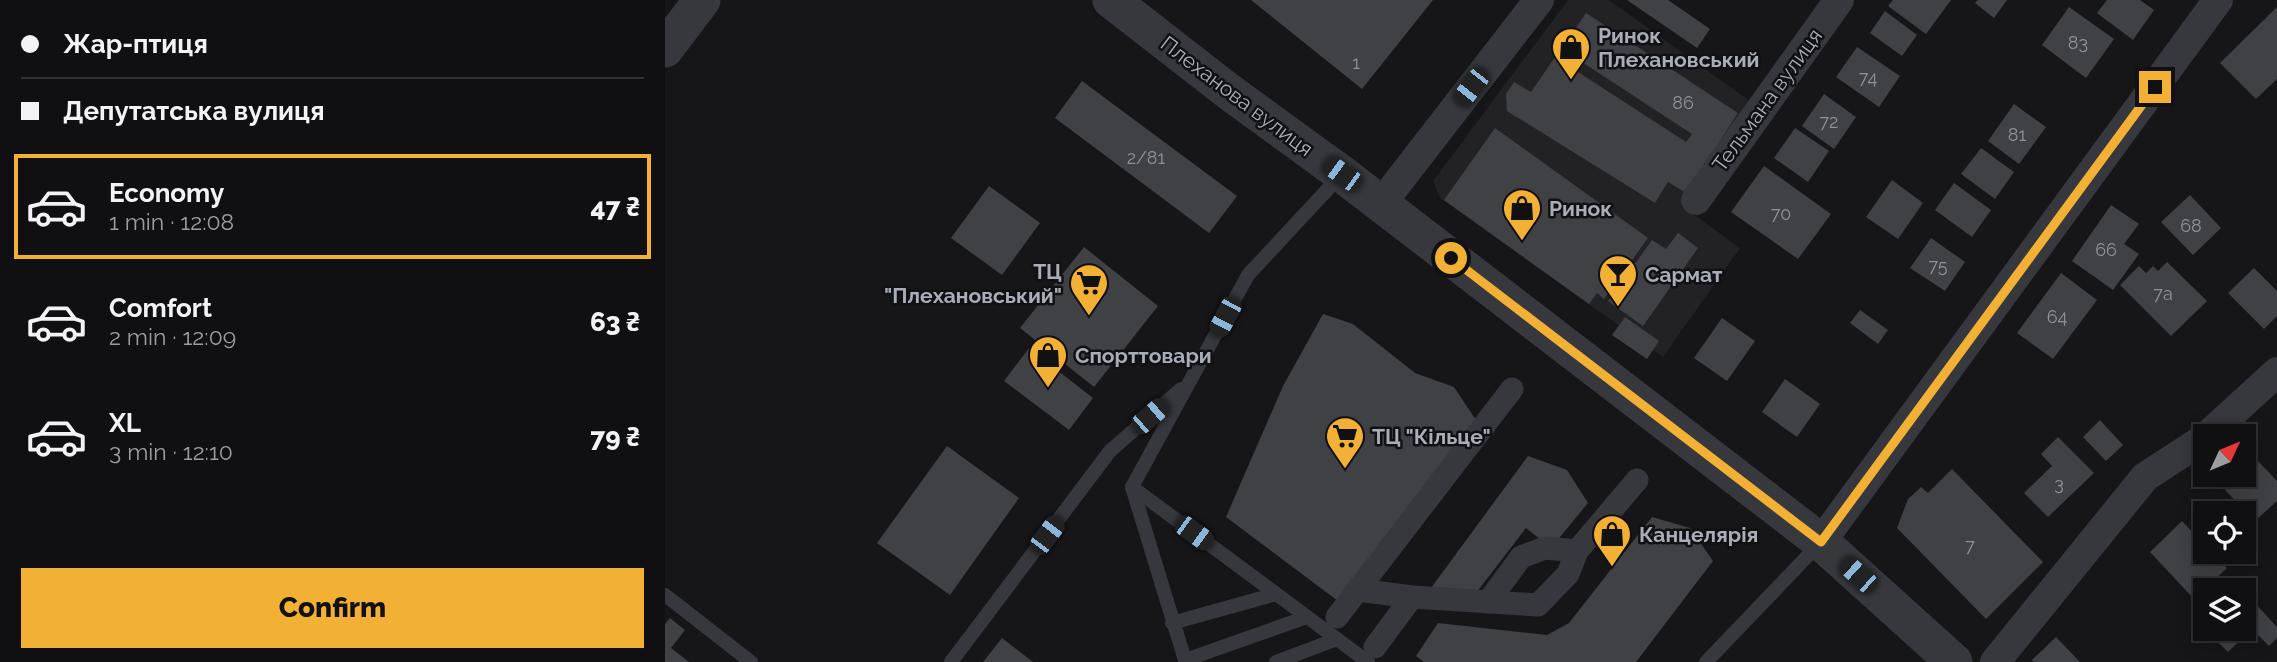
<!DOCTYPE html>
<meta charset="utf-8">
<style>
body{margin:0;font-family:Raleway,sans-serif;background:#1e1e20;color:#f1f3f6;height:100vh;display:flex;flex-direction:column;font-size:26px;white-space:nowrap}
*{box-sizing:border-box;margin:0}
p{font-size:23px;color:#9c9d9f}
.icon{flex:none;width:38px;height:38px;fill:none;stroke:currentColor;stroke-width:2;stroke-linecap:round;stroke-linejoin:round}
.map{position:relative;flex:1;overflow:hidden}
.drawer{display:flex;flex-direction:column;background:#101012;width:665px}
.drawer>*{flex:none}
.top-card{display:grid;align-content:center;height:154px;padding:0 21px;background:#101012}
.needle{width:46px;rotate:46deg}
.fabs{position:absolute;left:1528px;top:424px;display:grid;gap:14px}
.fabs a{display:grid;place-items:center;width:63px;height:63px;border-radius:0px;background:#101012;box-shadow:0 4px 18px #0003,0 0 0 2px #303032;font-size:35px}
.end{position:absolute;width:32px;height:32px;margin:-16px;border:9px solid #f2b134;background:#111;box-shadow:0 0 0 4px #111}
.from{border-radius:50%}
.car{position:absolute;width:21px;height:42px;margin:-21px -10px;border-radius:9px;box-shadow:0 0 5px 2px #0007;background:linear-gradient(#222 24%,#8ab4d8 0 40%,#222 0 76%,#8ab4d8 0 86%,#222 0)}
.top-card b{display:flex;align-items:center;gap:24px;height:66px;font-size:26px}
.top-card b+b{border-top:2px solid #303032}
.top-card i{width:18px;height:18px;background:#f1f3f6}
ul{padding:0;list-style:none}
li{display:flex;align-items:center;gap:21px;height:105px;margin:0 14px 10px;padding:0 7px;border:4px solid transparent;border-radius:0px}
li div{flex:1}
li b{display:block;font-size:26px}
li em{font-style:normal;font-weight:800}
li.current{border-color:#f2b134}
li>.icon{width:63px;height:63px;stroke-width:1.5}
.action{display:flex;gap:14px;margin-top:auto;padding:14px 21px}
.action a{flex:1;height:80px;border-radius:0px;background:#f2b134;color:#111;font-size:28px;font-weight:800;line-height:80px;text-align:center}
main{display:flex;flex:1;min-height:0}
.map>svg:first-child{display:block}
.built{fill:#222225}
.building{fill:#404145}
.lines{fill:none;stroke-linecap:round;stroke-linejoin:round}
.service{stroke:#37383d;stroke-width:14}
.pedestrian{stroke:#37383d;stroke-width:23}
.minor{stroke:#37383d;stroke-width:30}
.tertiary{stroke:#37383d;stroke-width:37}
.route{stroke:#f2b134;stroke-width:9}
.labels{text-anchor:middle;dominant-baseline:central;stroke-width:5;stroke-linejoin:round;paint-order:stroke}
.number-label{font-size:18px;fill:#8e929b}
.poi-label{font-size:21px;font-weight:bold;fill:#a8adb8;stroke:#111113;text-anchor:start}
.street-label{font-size:21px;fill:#a8adb8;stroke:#111113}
</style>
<main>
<section class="drawer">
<div class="top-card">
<b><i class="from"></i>Жар-птиця</b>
<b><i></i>Депутатська вулиця</b>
</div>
<ul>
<li class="current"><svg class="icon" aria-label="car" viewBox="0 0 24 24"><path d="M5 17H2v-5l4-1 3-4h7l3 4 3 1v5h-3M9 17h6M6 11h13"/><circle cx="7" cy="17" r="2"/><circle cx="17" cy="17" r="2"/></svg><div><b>Economy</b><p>1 min · 12:08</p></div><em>47 ₴</em></li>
<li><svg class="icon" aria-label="car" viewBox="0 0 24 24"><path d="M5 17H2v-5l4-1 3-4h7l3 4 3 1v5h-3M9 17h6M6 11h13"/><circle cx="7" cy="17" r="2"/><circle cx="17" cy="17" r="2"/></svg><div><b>Comfort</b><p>2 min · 12:09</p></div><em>63 ₴</em></li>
<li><svg class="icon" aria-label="car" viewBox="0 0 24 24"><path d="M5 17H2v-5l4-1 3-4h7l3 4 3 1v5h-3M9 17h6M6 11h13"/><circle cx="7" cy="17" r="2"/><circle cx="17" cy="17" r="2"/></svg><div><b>XL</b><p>3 min · 12:10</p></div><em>79 ₴</em></li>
</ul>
<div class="action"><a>Confirm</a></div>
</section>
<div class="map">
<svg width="1612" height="662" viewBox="0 0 1612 662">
<rect width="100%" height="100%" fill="#161618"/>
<path class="built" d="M903,0H944L1086,102L1017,206L1075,248L998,357L775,198L768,181Z"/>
<g class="building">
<path d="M586,0H768L697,89Z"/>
<path d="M962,0H1003L1045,29L1032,48Z"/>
<path d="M1228,0H1286L1261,34L1223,6Z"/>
<path d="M1313,0H1342L1329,18L1310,3Z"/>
<path d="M1442,0H1475L1489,10L1468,40L1432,13Z"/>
<path d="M1404,7L1449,39L1421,78L1377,45Z"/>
<path d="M1612,7V79L1591,99L1555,63Z"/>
<path d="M1220,11L1252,35L1237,56L1205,33Z"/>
<path d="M921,13L1073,113L1021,193L1003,182L990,203L842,111L841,94L849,82L866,92L890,57L1021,142L1027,134L897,49Z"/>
<path d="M1192,47L1235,76L1214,107L1171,77Z"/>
<path d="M417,81L572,196L544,233L390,118Z"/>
<path d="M1159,94L1191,117L1169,149L1137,126Z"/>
<path d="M1349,104L1381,127L1354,164L1323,141Z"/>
<path d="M830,128L983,238L939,299L932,293L924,304L779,200Z"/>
<path d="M1130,128L1164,151L1143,182L1109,158Z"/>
<path d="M1316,148L1349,172L1330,199L1296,174Z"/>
<path d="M1099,166L1166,214L1133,259L1066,212Z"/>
<path d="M1227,180L1258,203L1233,239L1201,217Z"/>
<path d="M1289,183L1326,210L1307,237L1270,210Z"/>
<path d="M324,186L375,223L337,275L286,238Z"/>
<path d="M1525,195L1556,228L1528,255L1496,222Z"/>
<path d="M1446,205L1474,224L1459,244L1474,254L1448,290L1407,261Z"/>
<path d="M1013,233L1033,248L978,326L943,301L987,240L1001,249Z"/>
<path d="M1266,238L1300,262L1280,291L1245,268Z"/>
<path d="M419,247L493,306L429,387L355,328Z"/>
<path d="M1502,262L1542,301L1506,336L1455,285L1474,266L1481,273L1488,266L1493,271Z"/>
<path d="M1589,268L1612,291V316L1599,329L1563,293Z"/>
<path d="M1396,273L1432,300L1388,359L1352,333Z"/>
<path d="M1195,310L1223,330L1213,344L1185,323Z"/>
<path d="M658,314L688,324L750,373L789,387L813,423L677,604L561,517L618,386Z"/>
<path d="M960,317L994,341L982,359L947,335Z"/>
<path d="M1057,318L1090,341L1062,381L1029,358Z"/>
<path d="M364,348L428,398L404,430L339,381Z"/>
<path d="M1120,379L1155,404L1132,437L1097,412Z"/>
<path d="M1435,420L1458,445L1441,461L1418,437Z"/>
<path d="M1393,437L1429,473L1383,517L1359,493L1387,466L1376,454Z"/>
<path d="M282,446L354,498L285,595L212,543Z"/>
<path d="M863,456L902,470L923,503L886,548L861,528L808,597L766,588Z"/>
<path d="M1592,460L1612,481V501L1590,521L1560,490Z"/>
<path d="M1287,469L1378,562L1321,619L1232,528L1243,499L1256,487L1263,493Z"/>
<path d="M987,517L1025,528L1048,561L971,662H759L751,656L773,623L882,635L904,623Z"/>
<path d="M1517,521L1540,545V551H1546L1562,568L1529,599L1485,552Z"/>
<path d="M1587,600L1612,627V638L1604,646L1587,629L1563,652L1548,637L1557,628H1578V608Z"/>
<path d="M5,618L20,630L6,648L24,662H0V624Z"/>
<path d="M1391,637L1415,662H1369L1367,660Z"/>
<path d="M337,638L368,662H318Z"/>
</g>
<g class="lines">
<g class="service">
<path d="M676,175L583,275L467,487L703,662"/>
<path d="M467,487L520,660L523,662"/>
<path d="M0,595L86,662"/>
<path d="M507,623L611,594"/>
<path d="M520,660L642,617"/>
<path d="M286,662L445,451L516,389"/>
<path d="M611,662L672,639"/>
<path d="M1041,662L1156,542"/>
</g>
<g class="pedestrian">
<path d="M693,590L747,597"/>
<path d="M823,602L856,557L880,548L912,551"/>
<path d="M672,617L847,389"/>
<path d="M710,647L747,597L873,605L903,574L912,551L972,480"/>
</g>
<g class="minor">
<path d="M1031,200L1174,0"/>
<path d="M716,204L874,0"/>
<path d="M1542,436L1612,372"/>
<path d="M1156,542L1553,0"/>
<path d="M1330,662L1480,477L1540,438"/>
</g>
<g class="tertiary">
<path d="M446,0L563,91L677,174L1156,542L1289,662"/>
<path d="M0,49L37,0"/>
</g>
</g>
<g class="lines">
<path class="route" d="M786,258L1156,542L1490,87"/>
</g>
<defs>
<symbol id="shop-pin" viewBox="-11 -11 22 30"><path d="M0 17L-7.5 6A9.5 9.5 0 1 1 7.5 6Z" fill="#f2b134" stroke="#111113"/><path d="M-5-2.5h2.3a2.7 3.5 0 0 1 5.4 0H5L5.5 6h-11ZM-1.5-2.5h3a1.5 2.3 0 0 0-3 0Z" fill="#111"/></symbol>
<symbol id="bar-pin" viewBox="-11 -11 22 30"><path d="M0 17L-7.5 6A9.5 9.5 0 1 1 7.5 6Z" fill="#f2b134" stroke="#111113"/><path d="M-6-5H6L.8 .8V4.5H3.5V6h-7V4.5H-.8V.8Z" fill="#111"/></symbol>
<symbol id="supermarket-pin" viewBox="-11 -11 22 30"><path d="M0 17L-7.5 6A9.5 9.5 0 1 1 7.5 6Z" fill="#f2b134" stroke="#111113"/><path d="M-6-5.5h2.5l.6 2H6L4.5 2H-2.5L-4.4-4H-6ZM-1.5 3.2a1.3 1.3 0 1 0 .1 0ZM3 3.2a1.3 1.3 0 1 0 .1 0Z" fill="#111"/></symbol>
</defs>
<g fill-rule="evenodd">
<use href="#shop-pin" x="884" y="25" width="44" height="60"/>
<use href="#shop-pin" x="835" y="186" width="44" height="60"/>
<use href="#bar-pin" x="931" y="252" width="44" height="60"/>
<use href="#supermarket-pin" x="402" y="261" width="44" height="60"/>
<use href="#shop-pin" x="361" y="333" width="44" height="60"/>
<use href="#supermarket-pin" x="658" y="414" width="44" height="60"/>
<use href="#shop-pin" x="925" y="512" width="44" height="60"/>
</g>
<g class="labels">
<g class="number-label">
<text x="1413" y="42">83</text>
<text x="691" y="62">1</text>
<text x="1203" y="77">74</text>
<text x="1018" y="102">86</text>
<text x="1164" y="121">72</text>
<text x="1352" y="134">81</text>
<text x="481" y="157">2/81</text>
<text x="1116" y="213">70</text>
<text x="1526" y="225">68</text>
<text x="1441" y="249">66</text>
<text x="1273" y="265">75</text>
<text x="1498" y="293">7а</text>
<text x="1392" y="316">64</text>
<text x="1394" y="483">3</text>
<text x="1305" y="545">7</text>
</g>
<g class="poi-label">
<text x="933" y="35">Ринок<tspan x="933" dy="24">Плехановський</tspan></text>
<text x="884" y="208">Ринок</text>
<text x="397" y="271" text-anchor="end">ТЦ<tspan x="397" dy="24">"Плехановський"</tspan></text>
<text x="980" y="274">Сармат</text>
<text x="410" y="355">Спорттовари</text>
<text x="707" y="436">ТЦ "Кільце"</text>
<text x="974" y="534">Канцелярія</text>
</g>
<g class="street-label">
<text transform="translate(572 96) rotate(37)">Плеханова вулиця</text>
<text transform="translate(1102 100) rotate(-54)">Тельмана вулиця</text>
</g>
</g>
</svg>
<div class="fabs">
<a><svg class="needle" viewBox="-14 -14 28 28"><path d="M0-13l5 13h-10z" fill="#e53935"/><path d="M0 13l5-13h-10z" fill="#9c9d9f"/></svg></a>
<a><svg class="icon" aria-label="locate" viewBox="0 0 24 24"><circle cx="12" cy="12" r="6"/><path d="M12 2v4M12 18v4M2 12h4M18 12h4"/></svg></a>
<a><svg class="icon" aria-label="layers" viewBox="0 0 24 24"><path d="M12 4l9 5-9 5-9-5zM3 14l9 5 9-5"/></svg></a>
</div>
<i class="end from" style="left:786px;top:258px"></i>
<i class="end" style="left:1490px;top:87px"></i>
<i class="car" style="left:806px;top:87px;rotate:218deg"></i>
<i class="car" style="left:677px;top:174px;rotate:306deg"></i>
<i class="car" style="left:560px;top:317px;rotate:208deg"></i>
<i class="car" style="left:485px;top:416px;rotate:49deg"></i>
<i class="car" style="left:529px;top:533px;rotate:126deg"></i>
<i class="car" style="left:382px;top:535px;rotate:37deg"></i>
<i class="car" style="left:1193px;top:575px;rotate:312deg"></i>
</div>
</main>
